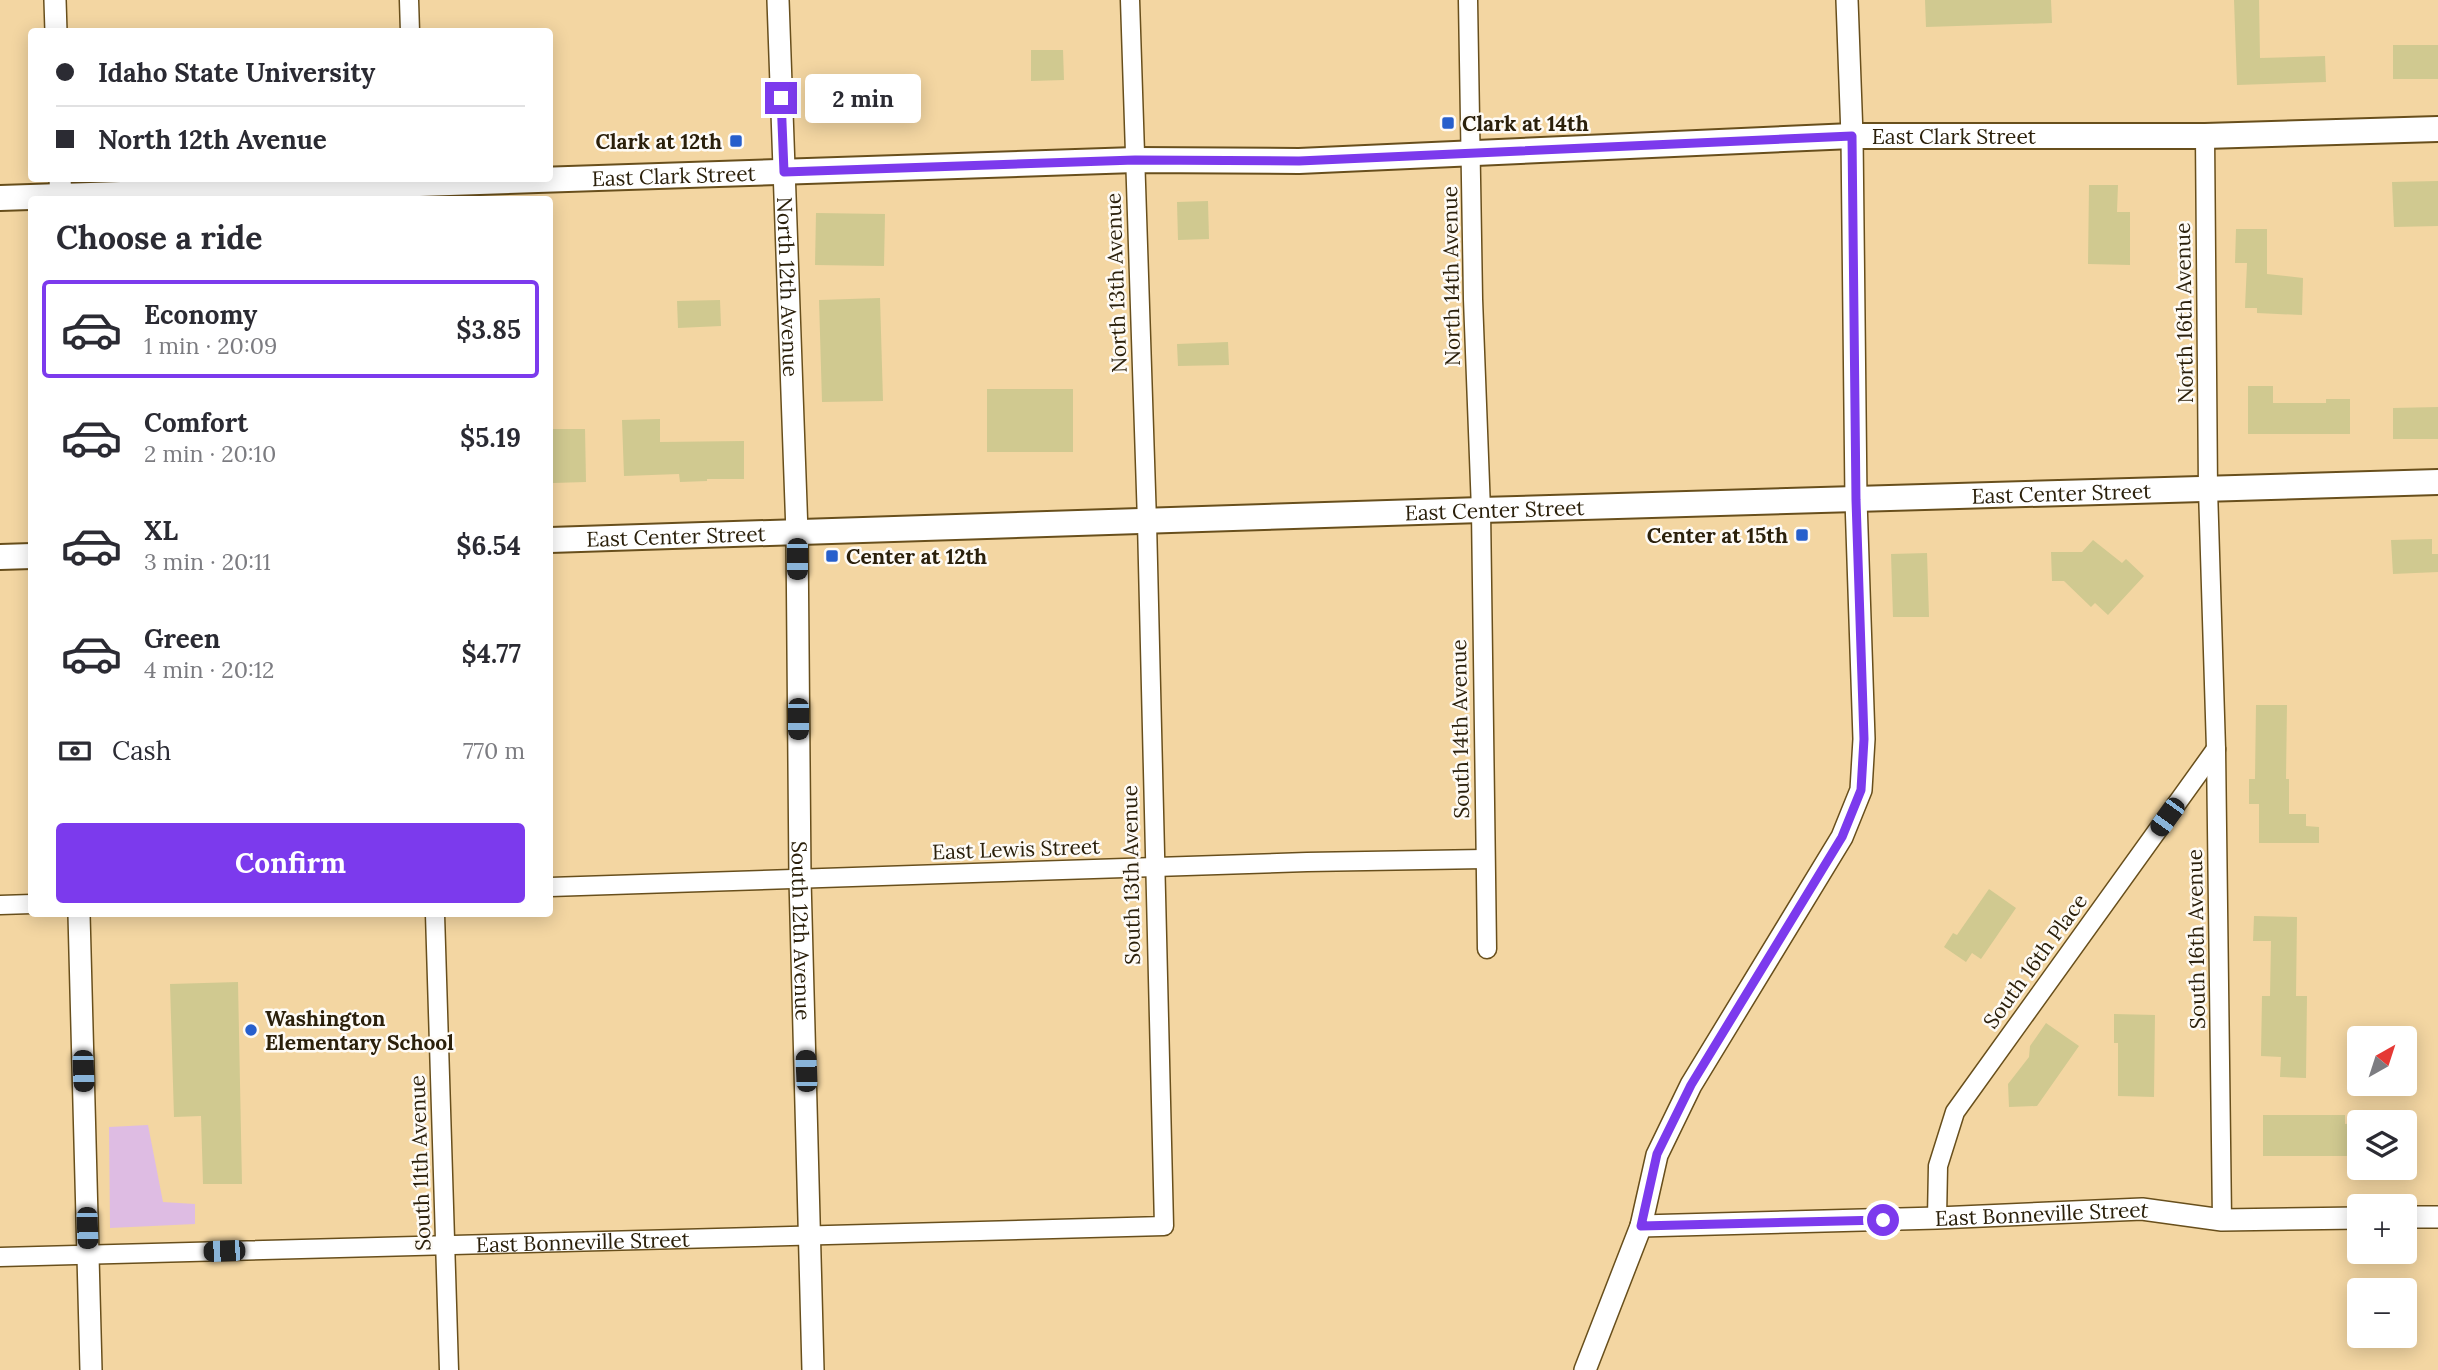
<!DOCTYPE html>
<meta charset="utf-8">
<style>
body{margin:0;font-family:Lora,serif;background:#f2f2f3;color:#2b2b33;height:100vh;display:flex;flex-direction:column;font-size:26px;white-space:nowrap}
*{box-sizing:border-box;margin:0}
p{font-size:23px;color:#7c7c81}
.icon{flex:none;width:38px;height:38px;fill:none;stroke:currentColor;stroke-width:2;stroke-linecap:round;stroke-linejoin:round}
.map{position:relative;flex:1;overflow:hidden}
.drawer{position:absolute;left:28px;top:196px;width:525px;height:721px;display:flex;flex-direction:column;background:#fff;border-radius:7px;box-shadow:0 4px 18px #0003}
.drawer>*{flex:none}
.guide{position:absolute;left:28px;top:28px;width:525px;height:154px;border-radius:7px;box-shadow:0 4px 18px #0003;display:grid;align-content:center;height:154px;padding:0 28px;background:#fff}
.needle{width:46px;rotate:39deg}
.fabs{position:absolute;left:2347px;top:1026px;display:grid;gap:14px}
.fabs a{display:grid;place-items:center;width:70px;height:70px;border-radius:7px;background:#fff;box-shadow:0 4px 18px #0003;font-size:35px}
.end{position:absolute;width:32px;height:32px;margin:-16px;border:9px solid #7c3aed;background:#fff;box-shadow:0 0 0 4px #fff}
.from{border-radius:50%}
.bubble{position:absolute;height:49px;border-radius:7px;background:#fff;box-shadow:0 4px 18px #0003;font-size:23px;font-weight:700;line-height:49px;text-align:center}
.car{position:absolute;width:21px;height:42px;margin:-21px -10px;border-radius:9px;box-shadow:0 0 5px 2px #0007;background:linear-gradient(#222 24%,#8ab4d8 0 40%,#222 0 76%,#8ab4d8 0 86%,#222 0)}
.guide b{display:flex;align-items:center;gap:24px;height:66px;font-size:26px}
.guide b+b{border-top:2px solid #e1e1e2}
.guide i{width:18px;height:18px;background:#2b2b33}
ul{padding:0;list-style:none}
li{display:flex;align-items:center;gap:21px;height:98px;margin:0 14px 10px;padding:0 14px;border:4px solid transparent;border-radius:7px}
li div{flex:1}
li b{display:block;font-size:26px}
li em{font-style:normal;font-weight:700}
li.on{border-color:#7c3aed}
li>.icon{width:63px;height:63px;stroke-width:1.5}
h2{padding:0 28px;font-size:32px;line-height:84px}
.pay{display:flex;align-items:center;gap:18px;height:77px;padding:0 28px;font-size:26px}
.pay p{margin-inline-start:auto}
.action{display:flex;gap:14px;margin-top:auto;padding:14px 28px}
.action a{flex:1;height:80px;border-radius:7px;background:#7c3aed;color:#fff;font-size:28px;font-weight:700;line-height:80px;text-align:center}
.map>svg:first-child{display:block}
.green{fill:#debce3}
.building{fill:#d0c990}
.lines{fill:none;stroke-linecap:round;stroke-linejoin:round}
.minor-casing{stroke:#684f1c;stroke-width:21}
.tertiary-casing{stroke:#684f1c;stroke-width:24}
.secondary-casing{stroke:#684f1c;stroke-width:28}
.minor{stroke:#fff;stroke-width:18}
.tertiary{stroke:#fff;stroke-width:21}
.secondary{stroke:#fff;stroke-width:24}
.route{stroke:#7c3aed;stroke-width:9}
.poi-dot{fill:#275fcc;stroke:#fefbf6;stroke-width:2.5}
.labels{text-anchor:middle;dominant-baseline:central;stroke-width:5;stroke-linejoin:round;paint-order:stroke}
.poi-label{font-size:21px;font-weight:bold;fill:#2b200b;stroke:#fefbf6;text-anchor:start}
.street-label{font-size:21px;fill:#2b200b;stroke:#fefbf6}
</style>
<div class="map">
<svg width="2438" height="1370" viewBox="0 0 2438 1370">
<rect width="100%" height="100%" fill="#f3d6a2"/>
<path class="green" d="M148,1125L163,1202L195,1204V1224L110,1228L109,1127Z"/>
<g class="building">
<path d="M1925,0H2051L2052,23L1926,27Z"/>
<path d="M2234,0H2259L2260,58L2325,56L2326,82L2237,85Z"/>
<rect x="2393" y="45" width="45" height="34"/>
<path d="M1031,50H1063L1064,80L1031,81Z"/>
<path d="M2438,181V226L2394,227L2392,182Z"/>
<path d="M2089,185H2118L2117,212H2130V265L2088,264Z"/>
<path d="M1208,201L1209,239L1178,240L1177,202Z"/>
<path d="M816,213L885,214L884,266L815,265Z"/>
<path d="M2236,229H2267V274L2303,278L2302,315L2257,313V308H2245L2247,263H2235Z"/>
<path d="M880,298L883,401L822,402L819,300Z"/>
<path d="M720,300L721,326L678,328L677,301Z"/>
<path d="M1228,342L1229,365L1178,366L1177,344Z"/>
<path d="M2248,386H2273V403H2326V399H2350V434H2248Z"/>
<rect x="987" y="389" width="86" height="63"/>
<path d="M2438,407V439H2393V408Z"/>
<path d="M660,419V442L744,441V479H707V481L680,482L679,474L624,476L622,420Z"/>
<path d="M552,429H585L586,482L553,483Z"/>
<path d="M2432,539V554H2438V572L2393,574L2391,540Z"/>
<path d="M2093,540L2122,563L2126,559L2144,576L2108,615L2095,603L2091,607L2064,581H2052L2051,552H2082Z"/>
<path d="M1927,553L1929,617H1893L1891,554Z"/>
<path d="M2256,705H2287L2286,779H2289V814H2306V826L2319,827V843H2259V804H2249V779H2255Z"/>
<path d="M1989,889L2016,908L1981,959L1972,953L1966,962L1944,947L1953,933L1957,935Z"/>
<path d="M2254,916L2297,917L2296,996H2307L2306,1078L2280,1077L2281,1057L2261,1056L2262,996H2270L2271,941H2253Z"/>
<path d="M238,982L242,1184H203L201,1116L174,1117L170,984Z"/>
<path d="M2114,1014L2155,1015L2154,1097L2118,1096V1043H2114Z"/>
<path d="M2046,1023L2079,1046L2037,1106L2009,1107L2008,1084L2029,1057L2030,1046Z"/>
<path d="M2263,1115H2345V1124L2357,1123V1156H2263Z"/>
</g>
<g class="lines">
<defs>
<g id="minor">
<path d="M409,0L410,32"/>
<path d="M1468,0L1473,299L1481,510L1487,949"/>
<path d="M2205,136L2208,489L2216,749L2222,1220"/>
<path d="M550,887L1307,862L1484,859"/>
<path d="M0,905L32,904"/>
<path d="M435,914L449,1370"/>
<path d="M1937,1218L1938,1166L1955,1112L2216,749"/>
<path id="s1" d="M0,1257L1164,1226L1147,522L1130,0"/>
</g>
<g id="tertiary">
<path d="M55,0L56,32"/>
<path id="s2" d="M778,0L797,533L800,879L813,1370"/>
<path d="M60,178L61,200"/>
<path d="M79,914L91,1370"/>
<path d="M2404,1217H2438"/>
<path id="s3" d="M1641,1226L1937,1218L2142,1209L2222,1220L2359,1218"/>
<path d="M1585,1370L1641,1226L1657,1155L1691,1085L1842,837L1861,790L1864,739L1856,500L1852,136L1847,0"/>
</g>
<g id="secondary">
<path id="s4" d="M0,198L1135,160L1299,161L1852,136H2205L2438,129"/>
<path id="s5" d="M550,540L1481,510L2438,482"/>
<path d="M0,557L32,556"/>
</g>
</defs>
<use href="#minor" class="minor-casing"/>
<use href="#tertiary" class="tertiary-casing"/>
<use href="#secondary" class="secondary-casing"/>
<use href="#minor" class="minor"/>
<use href="#tertiary" class="tertiary"/>
<use href="#secondary" class="secondary"/>
</g>
<g class="lines">
<path class="route" d="M781,98L784,172L1135,160L1299,161L1852,136L1856,500L1864,739L1861,790L1842,837L1691,1085L1657,1154L1641,1226L1883,1220"/>
</g>
<g class="poi-dot">
<rect x="1441" y="116" width="14" height="14" rx="3.5"/>
<rect x="729" y="134" width="14" height="14" rx="3.5"/>
<rect x="1795" y="528" width="14" height="14" rx="3.5"/>
<rect x="825" y="549" width="14" height="14" rx="3.5"/>
<circle cx="251" cy="1030" r="7"/>
</g>
<g class="labels">
<g class="poi-label">
<text x="1462" y="123">Clark at 14th</text>
<text x="722" y="141" text-anchor="end">Clark at 12th</text>
<text x="1788" y="535" text-anchor="end">Center at 15th</text>
<text x="846" y="556">Center at 12th</text>
<text x="265" y="1018">Washington<tspan x="265" dy="24">Elementary School</tspan></text>
</g>
<g class="street-label">
<text stroke="none"><textPath href="#s4" startOffset="1955">East Clark Street</textPath></text>
<text stroke="none"><textPath href="#s4" startOffset="674">East Clark Street</textPath></text>
<text transform="translate(1451 276) rotate(-91)">North 14th Avenue</text>
<text transform="translate(1116 283) rotate(-92)">North 13th Avenue</text>
<text stroke="none"><textPath href="#s2" startOffset="287">North 12th Avenue</textPath></text>
<text transform="translate(2184 313) rotate(-91)">North 16th Avenue</text>
<text stroke="none"><textPath href="#s5" startOffset="1512">East Center Street</textPath></text>
<text stroke="none"><textPath href="#s5" startOffset="945">East Center Street</textPath></text>
<text stroke="none"><textPath href="#s5" startOffset="126">East Center Street</textPath></text>
<text transform="translate(1460 729) rotate(-91)">South 14th Avenue</text>
<text transform="translate(1016 849) rotate(-2)">East Lewis Street</text>
<text transform="translate(1131 875) rotate(-91)">South 13th Avenue</text>
<text stroke="none"><textPath href="#s2" startOffset="931">South 12th Avenue</textPath></text>
<text transform="translate(2196 939) rotate(-91)">South 16th Avenue</text>
<text transform="translate(2035 961) rotate(-54)">South 16th Place</text>
<text transform="translate(420 1163) rotate(-92)">South 11th Avenue</text>
<text stroke="none"><textPath href="#s3" startOffset="401">East Bonneville Street</textPath></text>
<text stroke="none"><textPath href="#s1" startOffset="583">East Bonneville Street</textPath></text>
</g>
</g>
</svg>
<div class="fabs">
<a><svg class="needle" viewBox="-14 -14 28 28"><path d="M0-13l5 13h-10z" fill="#e53935"/><path d="M0 13l5-13h-10z" fill="#7c7c81"/></svg></a>
<a><svg class="icon" aria-label="layers" viewBox="0 0 24 24"><path d="M12 4l9 5-9 5-9-5zM3 14l9 5 9-5"/></svg></a>
<a>+</a>
<a>−</a>
</div>
<i class="end from" style="left:1883px;top:1220px"></i>
<i class="end" style="left:781px;top:98px"></i>
<div class="bubble" style="left:805px;top:74px;width:116px">2 min</div>
<i class="car" style="left:797px;top:559px;rotate:180deg"></i>
<i class="car" style="left:798px;top:719px;rotate:180deg"></i>
<i class="car" style="left:2167px;top:817px;rotate:216deg"></i>
<i class="car" style="left:83px;top:1071px;rotate:178deg"></i>
<i class="car" style="left:806px;top:1071px;rotate:358deg"></i>
<i class="car" style="left:87px;top:1228px;rotate:178deg"></i>
<i class="car" style="left:224px;top:1251px;rotate:268deg"></i>
<div class="guide">
<b><i class="from"></i>Idaho State University</b>
<b><i></i>North 12th Avenue</b>
</div>
<section class="drawer">
<h2>Choose a ride</h2>
<ul>
<li class="on"><svg class="icon" aria-label="car" viewBox="0 0 24 24"><path d="M5 17H2v-5l4-1 3-4h7l3 4 3 1v5h-3M9 17h6M6 11h13"/><circle cx="7" cy="17" r="2"/><circle cx="17" cy="17" r="2"/></svg><div><b>Economy</b><p>1 min · 20:09</p></div><em>$3.85</em></li>
<li><svg class="icon" aria-label="car" viewBox="0 0 24 24"><path d="M5 17H2v-5l4-1 3-4h7l3 4 3 1v5h-3M9 17h6M6 11h13"/><circle cx="7" cy="17" r="2"/><circle cx="17" cy="17" r="2"/></svg><div><b>Comfort</b><p>2 min · 20:10</p></div><em>$5.19</em></li>
<li><svg class="icon" aria-label="car" viewBox="0 0 24 24"><path d="M5 17H2v-5l4-1 3-4h7l3 4 3 1v5h-3M9 17h6M6 11h13"/><circle cx="7" cy="17" r="2"/><circle cx="17" cy="17" r="2"/></svg><div><b>XL</b><p>3 min · 20:11</p></div><em>$6.54</em></li>
<li><svg class="icon" aria-label="car" viewBox="0 0 24 24"><path d="M5 17H2v-5l4-1 3-4h7l3 4 3 1v5h-3M9 17h6M6 11h13"/><circle cx="7" cy="17" r="2"/><circle cx="17" cy="17" r="2"/></svg><div><b>Green</b><p>4 min · 20:12</p></div><em>$4.77</em></li>
</ul>
<div class="pay"><svg class="icon" aria-label="cash" viewBox="0 0 24 24"><path d="M3 7h18v10H3z"/><circle cx="12" cy="12" r="2"/></svg>Cash<p>770 m</p></div>
<div class="action"><a>Confirm</a></div>
</section>
</div>
